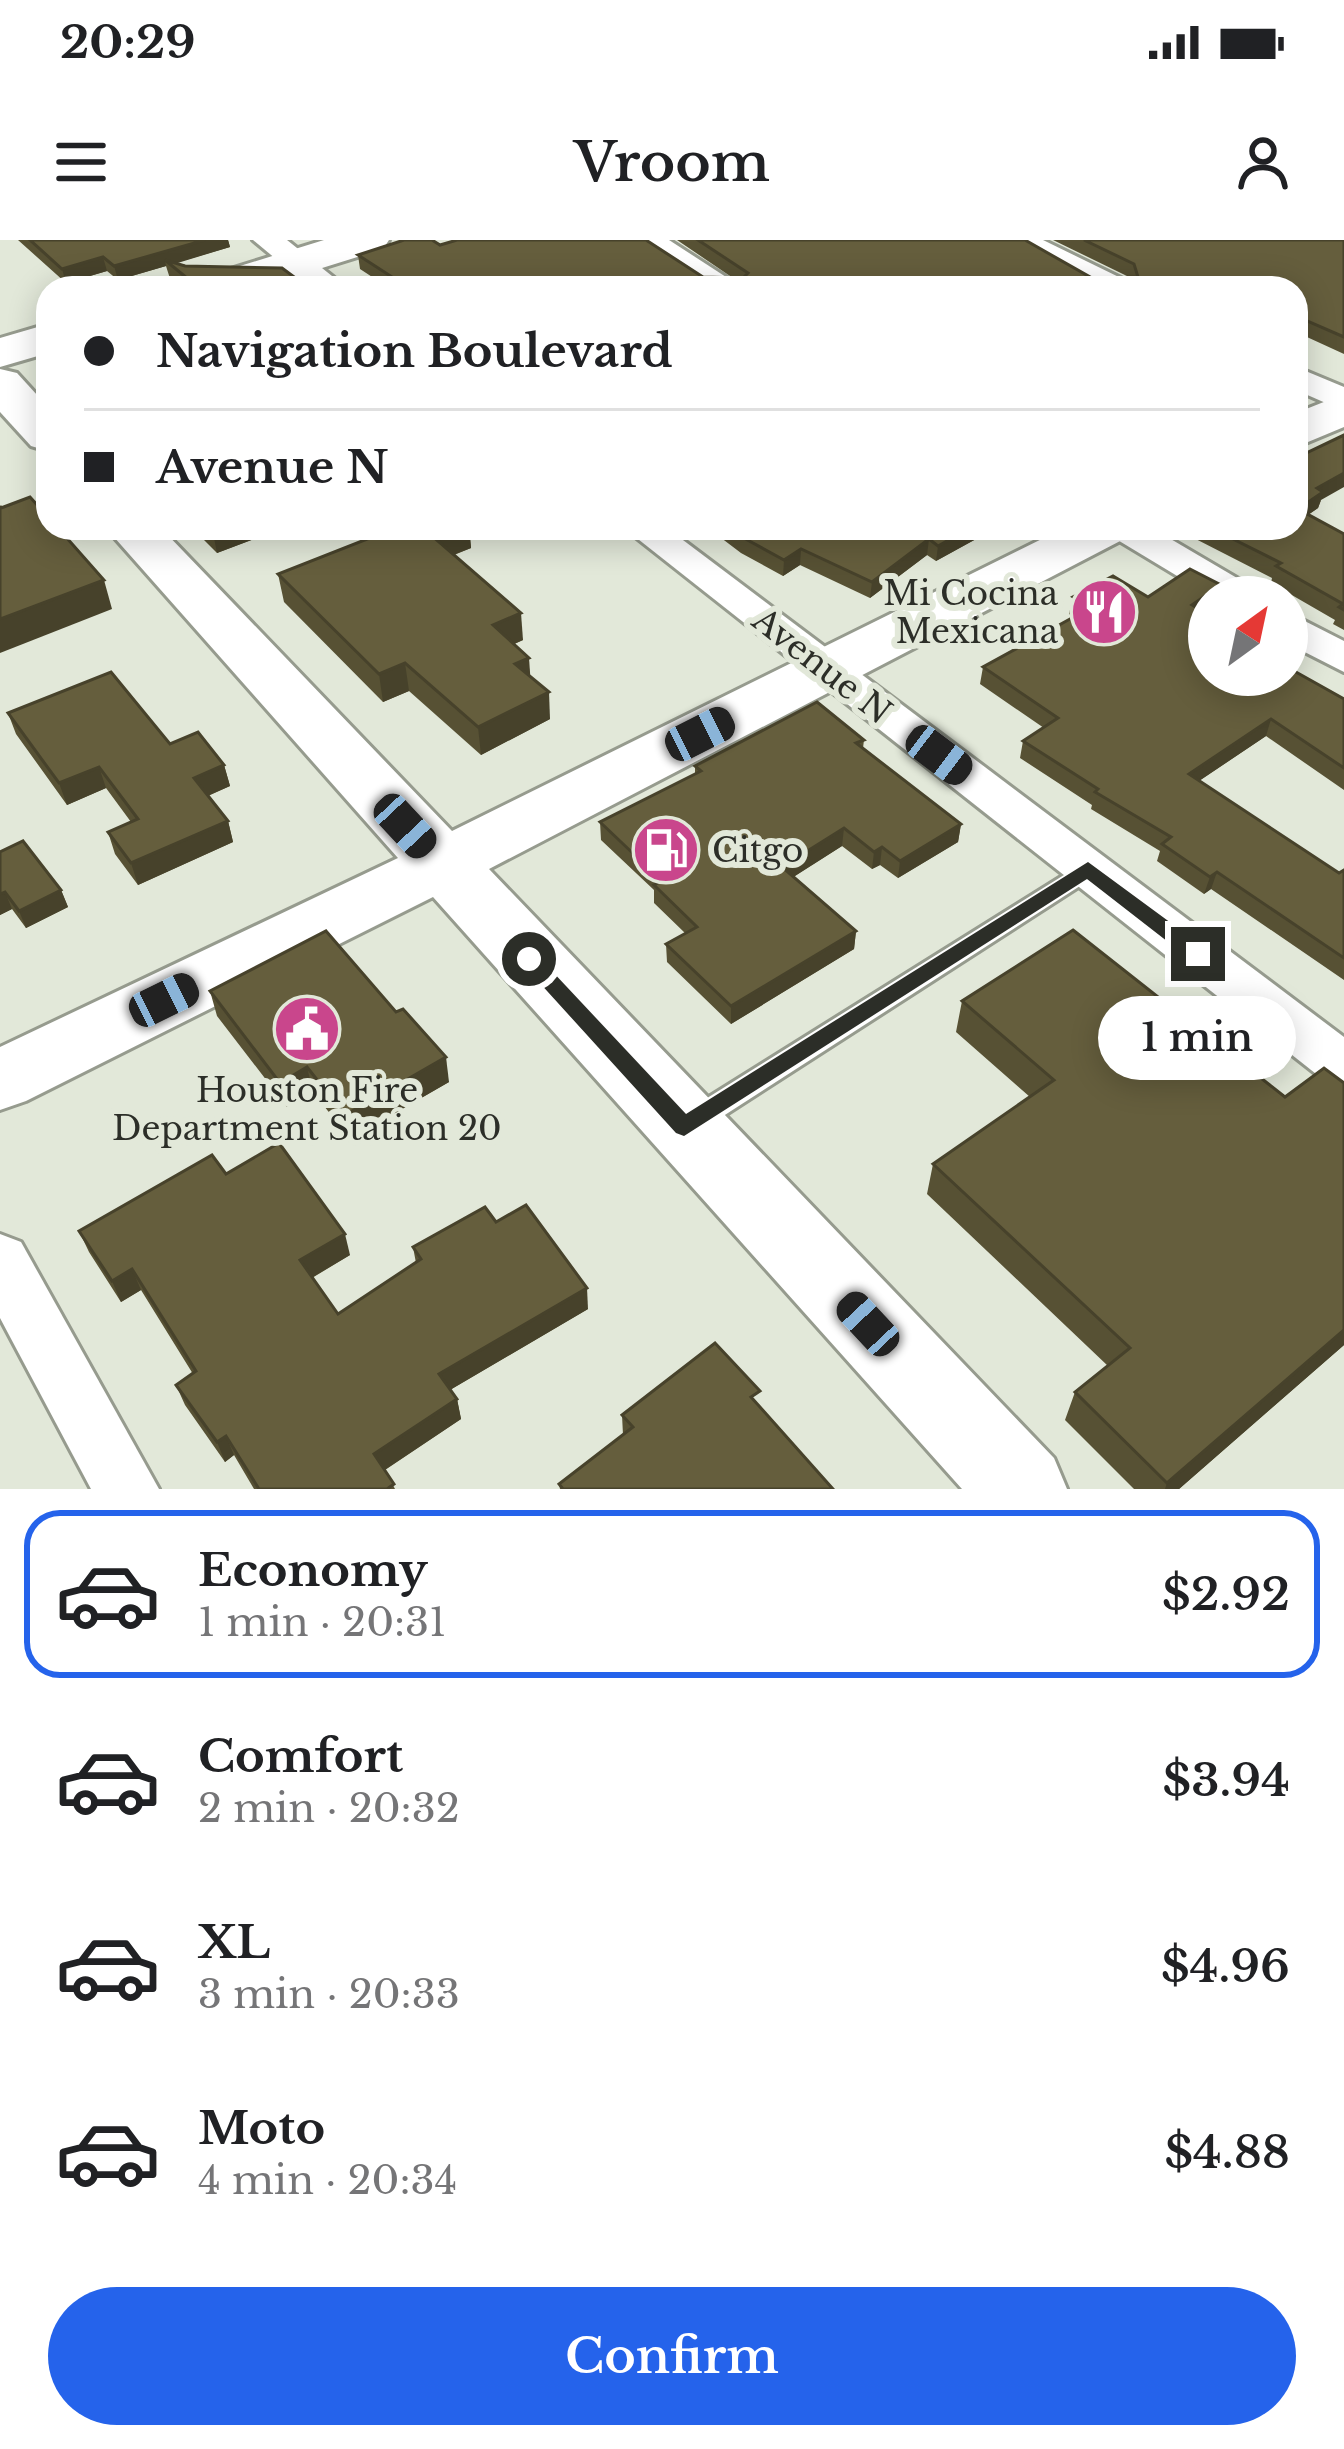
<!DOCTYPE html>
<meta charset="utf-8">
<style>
body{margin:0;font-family:"Libre Baskerville",serif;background:#f2f2f2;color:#202124;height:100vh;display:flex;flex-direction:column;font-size:45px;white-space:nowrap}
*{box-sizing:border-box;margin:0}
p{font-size:39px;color:#757577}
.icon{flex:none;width:66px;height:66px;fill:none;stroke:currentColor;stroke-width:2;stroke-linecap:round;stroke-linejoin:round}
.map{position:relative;height:1249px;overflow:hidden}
.drawer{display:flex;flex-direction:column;background:#fff;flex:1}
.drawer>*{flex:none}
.hud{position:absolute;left:36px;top:36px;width:1272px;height:264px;border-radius:36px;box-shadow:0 6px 30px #0003;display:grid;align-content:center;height:264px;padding:0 48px;background:#fff}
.needle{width:78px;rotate:33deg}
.tools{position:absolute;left:1188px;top:336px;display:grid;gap:24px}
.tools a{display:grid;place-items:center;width:120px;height:120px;border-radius:50%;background:#fff;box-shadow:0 6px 30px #0003;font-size:60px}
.end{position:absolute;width:54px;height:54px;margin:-27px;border:15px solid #2c2e28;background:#fff;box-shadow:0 0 0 6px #fff}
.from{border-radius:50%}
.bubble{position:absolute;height:84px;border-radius:42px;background:#fff;box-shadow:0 6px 30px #0003;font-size:39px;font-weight:600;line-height:84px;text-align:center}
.car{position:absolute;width:36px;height:72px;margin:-36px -18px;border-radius:15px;box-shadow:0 0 9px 3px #0007;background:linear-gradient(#222 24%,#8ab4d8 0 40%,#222 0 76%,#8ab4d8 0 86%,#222 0)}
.hud b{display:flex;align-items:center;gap:42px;height:114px;font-size:45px}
.hud b+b{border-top:3px solid #e0e0e0}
.hud i{width:30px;height:30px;background:#202124}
ul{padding:21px 0 0;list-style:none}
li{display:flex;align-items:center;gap:36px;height:168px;margin:0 24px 18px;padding:0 24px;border:6px solid transparent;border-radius:36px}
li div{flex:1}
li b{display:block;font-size:45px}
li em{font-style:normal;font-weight:600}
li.current{border-color:#2563eb}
li>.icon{width:108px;height:108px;stroke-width:1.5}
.button{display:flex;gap:24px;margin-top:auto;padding:24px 48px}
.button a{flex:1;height:138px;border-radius:72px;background:#2563eb;color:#fff;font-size:48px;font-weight:600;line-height:138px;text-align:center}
.status{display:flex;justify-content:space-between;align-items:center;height:84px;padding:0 60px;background:#fff;direction:ltr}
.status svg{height:33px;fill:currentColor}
header{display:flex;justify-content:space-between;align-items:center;height:156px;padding:0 48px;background:#fff;font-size:54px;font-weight:600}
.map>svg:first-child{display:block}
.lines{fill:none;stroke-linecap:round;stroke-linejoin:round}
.service-casing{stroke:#969b8e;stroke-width:6}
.minor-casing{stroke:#969b8e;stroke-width:6}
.primary-casing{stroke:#969b8e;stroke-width:6}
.service{fill:#fff;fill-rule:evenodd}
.minor{fill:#fff;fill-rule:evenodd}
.primary{fill:#fff;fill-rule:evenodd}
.wall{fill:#575134}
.shaded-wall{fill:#47422b}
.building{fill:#655e3d;stroke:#47422b;stroke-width:3}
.route{fill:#2c2e28}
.labels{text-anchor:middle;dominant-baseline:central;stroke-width:12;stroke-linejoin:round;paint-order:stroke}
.poi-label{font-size:33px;fill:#2c2e28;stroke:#e2e8d9;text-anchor:end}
.street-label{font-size:33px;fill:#2c2e28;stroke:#e2e8d9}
</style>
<div class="status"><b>20:29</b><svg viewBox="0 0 49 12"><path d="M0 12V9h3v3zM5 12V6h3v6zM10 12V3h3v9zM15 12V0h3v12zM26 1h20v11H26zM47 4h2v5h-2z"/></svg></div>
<header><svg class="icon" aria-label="menu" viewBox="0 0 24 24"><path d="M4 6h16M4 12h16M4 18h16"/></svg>Vroom<svg class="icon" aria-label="person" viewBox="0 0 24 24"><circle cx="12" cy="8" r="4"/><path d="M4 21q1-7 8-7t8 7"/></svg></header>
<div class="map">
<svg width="1344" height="1249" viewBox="0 0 1344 1249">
<rect width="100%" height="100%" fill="#e2e8d9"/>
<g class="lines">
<defs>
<path id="service" d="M1088,620L1097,623L1100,629L1097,635L700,891L690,894L680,891L676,883L680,875Z"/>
<g id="minor">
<path d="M253,0H287L347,48H311Z"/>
<path d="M633,0H669L743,48H705Z"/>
<path d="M1004,0H1043L1127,41L1132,48H1091Z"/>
<path d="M1296,127L1344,147V171L1296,150Z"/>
<path d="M624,288H667L1344,797V847L1325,841Z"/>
<path d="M1106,288H1152L1254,348L1260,357H1212L1111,296Z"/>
<path d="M1287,372L1344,401V432L1287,403Z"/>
<path d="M0,994L21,1002L159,1249H91L0,1078Z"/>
</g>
<g id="primary">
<path d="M324,0H389L383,9L258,48H191L198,39Z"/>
<path d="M48,84V113L0,127V98Z"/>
<path d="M0,129L17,133L48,167V211L31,206L0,172Z"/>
<path d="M1344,154V187L1296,207V173Z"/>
<path d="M106,288H161L452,591L1064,288H1131L1124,299L489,629L1054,1218L1067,1249H962L433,657L26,861L0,870V807L398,618Z"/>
</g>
</defs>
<use href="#service" class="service-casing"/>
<use href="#minor" class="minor-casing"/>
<use href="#primary" class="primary-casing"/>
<use href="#service" class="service"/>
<use href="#minor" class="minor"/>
<use href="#primary" class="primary"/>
</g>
<g class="wall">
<path d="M18,0H228L230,7L175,23L309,48H173L166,26L118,40L107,31L66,43Z"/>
<path d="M677,0H1025L1088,48H389L360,29L358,15L440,5L703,37L733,38Z"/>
<path d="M1053,0H1344V114L1296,92V48H1109L1111,38L1129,37Z"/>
<path d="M1321,260L1318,268L1308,275L1344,294V390L1333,384L1335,380L1271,343L1272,338L1184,293L1185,288H1296Z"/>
<path d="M192,288H283L217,313Z"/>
<path d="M395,288H491L470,297L471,308L454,315L523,400L514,404L550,479L481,515L409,451L383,462L284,362L278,334Z"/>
<path d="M708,288H851L860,294L996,288L936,321L927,315L870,358L800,325L783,336L741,313Z"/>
<path d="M1221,345L1217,357H1209L1202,371L1209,435L1344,459V550L1266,496L1199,541L1339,633L1344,630V740L1211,649L1204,654L1157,621L1160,611L1091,569L1092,565L1020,518L1023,501L1044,488L980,444L983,427L1074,377L1069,374L1073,357H1148Z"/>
<path d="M8,473L170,504L224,525L230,546L208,556L228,581L233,602L138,645L115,614L108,592L131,582L106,548L67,565L16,494Z"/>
<path d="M864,500L863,508L961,584L958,602L898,638L880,625L872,629L842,606L793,637L856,691L854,709L731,784L667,722L666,704L685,693L654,663V650L601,600L600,582L695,534V526Z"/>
<path d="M0,612L61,650L68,667L26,688L12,669L0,675Z"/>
<path d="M210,751L396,772L449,842L350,899L313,852L287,867L217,776Z"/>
<path d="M962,761L1285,857L1344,843V1105L1179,1249H1134L1065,1180L1075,1152L1108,1126L927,954L933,924L1030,857L956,792Z"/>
<path d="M226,934L350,1015L312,1038L338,1074L416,1023L413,1007L496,982L588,1069L450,1150L457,1159L461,1179L385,1230L395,1249H254L234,1215L225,1222L185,1165L176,1145L193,1134L141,1050L121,1062L89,1012L79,991Z"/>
<path d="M758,1166L833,1249H560L559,1244L623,1195L622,1175Z"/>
</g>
<g class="shaded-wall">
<path d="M205,0H228L230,7L171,25L165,20L166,26L118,40L114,26Z"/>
<path d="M103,17L107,31L66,43L62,29Z"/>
<path d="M1090,37L1088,48H1067Z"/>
<path d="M1344,233V247L1321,260L1318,268L1296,283L1298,269L1317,248Z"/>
<path d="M212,288H283L217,313Z"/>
<path d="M445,288H491L470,297L471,308L437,321L434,293Z"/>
<path d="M970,288H996L936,321L938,306Z"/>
<path d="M929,299L927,315L870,358L872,342Z"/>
<path d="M801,309L800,325L783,336L784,320Z"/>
<path d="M104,340L112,369L0,413V379Z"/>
<path d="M1221,345L1217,357H1209V366L1187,382L1192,365Z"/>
<path d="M521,373L523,400L496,412L493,385Z"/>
<path d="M529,418L531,446L515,424Z"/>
<path d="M405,423L409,451L383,462L379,434Z"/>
<path d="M549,452L550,479L481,515L478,487Z"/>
<path d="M1271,479L1266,496L1184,551L1189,534Z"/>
<path d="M224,525L230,546L200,559L194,538Z"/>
<path d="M99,527L106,548L67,565L59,543Z"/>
<path d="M228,581L233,602L138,645L131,623Z"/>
<path d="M961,584L958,602L898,638L900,621Z"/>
<path d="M844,588L842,606L781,645L782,627Z"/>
<path d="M882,607L880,625L872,629L874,612Z"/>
<path d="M1217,632L1211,649L1204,654L1210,637Z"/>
<path d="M61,650L68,667L26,688L19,671Z"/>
<path d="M5,652L12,669L0,675V654Z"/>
<path d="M856,691L854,709L731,784V766Z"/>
<path d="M446,817L449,842L350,899L345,875Z"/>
<path d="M307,827L313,852L287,867L280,843Z"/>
<path d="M345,994L350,1015L306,1041L300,1020Z"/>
<path d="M132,1029L141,1050L121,1062L112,1041Z"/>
<path d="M587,1048L588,1069L443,1154L439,1134Z"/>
<path d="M1344,1090V1105L1179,1249H1165L1167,1243Z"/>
<path d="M457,1159L461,1179L380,1233L374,1214Z"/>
<path d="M226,1196L234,1215L225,1222L217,1202Z"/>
</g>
<g class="building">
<path d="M30,0H205L114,26L103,17L62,29Z"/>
<path d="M404,0H432L440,5L457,0H646L703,37L743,38L748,33L698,0H1025L1090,37L1067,48H409L358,15Z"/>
<path d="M1084,0H1344V97L1296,76V48H1117L1111,38L1138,37L1134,24Z"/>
<path d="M165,20L185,26L282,28L309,48H199Z"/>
<path d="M1344,195V233L1317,248L1323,252L1298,269L1344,294V370L1339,367L1343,364L1276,326L1281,323L1211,288H1296V218Z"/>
<path d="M30,257L48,277V288H58L104,340L0,379V266L1,268Z"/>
<path d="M395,288H423L521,373L493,385L529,418L515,424L549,452L478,487L405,423L379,434L278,334Z"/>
<path d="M729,288H851L860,294L872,288H970L938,306L929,299L872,342L801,309L784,320L742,297Z"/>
<path d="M1190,329L1221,345L1192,365L1209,375V435H1287V427L1344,459V528L1271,479L1189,534L1339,633L1344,630V718L1217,632L1210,637L1162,604L1171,597L1095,552L1098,549L1023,501L1058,478L983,427L1090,368L1073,357L1113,336L1148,357Z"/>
<path d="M111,432L170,504L198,492L224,525L194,538L228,581L131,623L108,592L138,579L99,527L59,543L8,473Z"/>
<path d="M817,462L864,500L856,503L961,584L900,621L882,607L874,612L844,588L782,627L856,691L731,766L666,704L697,687L654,645L662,641L600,582L701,531L695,526Z"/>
<path d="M23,601L61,650L19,671L5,652L0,654V612Z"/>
<path d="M1073,690L1285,857L1324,828L1344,843V1090L1167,1243L1075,1152L1130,1108L933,924L1054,840L962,761Z"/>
<path d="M326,691L396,772L403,769L446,817L345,875L307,827L280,843L210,751Z"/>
<path d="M279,903L345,994L300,1020L338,1074L421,1019L413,1007L485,967L496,982L526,965L587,1048L439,1134L457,1159L374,1214L394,1244L387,1249H259L226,1196L217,1202L176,1145L196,1131L132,1029L112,1041L79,991L212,915L226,934Z"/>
<path d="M715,1103L760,1151L751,1157L833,1249H563L559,1244L633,1187L622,1175Z"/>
</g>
<path class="route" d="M1088,622L1205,708V719H1190L1087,639L684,896L676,893L518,719L521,714H536L686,874Z"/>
<defs>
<symbol id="restaurant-disc" viewBox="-11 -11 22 22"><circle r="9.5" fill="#c9468c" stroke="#e2e8d9"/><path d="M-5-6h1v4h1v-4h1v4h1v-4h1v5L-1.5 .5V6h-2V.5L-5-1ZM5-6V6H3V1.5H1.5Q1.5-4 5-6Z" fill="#fff"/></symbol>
<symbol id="fuel-disc" viewBox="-11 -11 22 22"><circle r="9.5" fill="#c9468c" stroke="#e2e8d9"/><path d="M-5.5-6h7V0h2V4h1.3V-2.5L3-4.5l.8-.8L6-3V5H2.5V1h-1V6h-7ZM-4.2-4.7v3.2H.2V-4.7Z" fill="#fff"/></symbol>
<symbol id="civic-disc" viewBox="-11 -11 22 22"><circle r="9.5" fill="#c9468c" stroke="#e2e8d9"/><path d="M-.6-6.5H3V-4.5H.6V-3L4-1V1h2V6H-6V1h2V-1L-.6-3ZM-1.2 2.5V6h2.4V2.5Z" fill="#fff"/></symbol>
</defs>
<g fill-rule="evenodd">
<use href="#restaurant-disc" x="1066" y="334" width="76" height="76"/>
<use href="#fuel-disc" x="628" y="572" width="76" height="76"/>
<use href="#civic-disc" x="269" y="751" width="76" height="76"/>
</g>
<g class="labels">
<g class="poi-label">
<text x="1058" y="353">Mi Cocina<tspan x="1058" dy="38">Mexicana</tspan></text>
<text x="712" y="610" text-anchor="start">Citgo</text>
<text x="307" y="850" text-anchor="middle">Houston Fire<tspan x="307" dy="38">Department Station 20</tspan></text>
</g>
<g class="street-label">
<text transform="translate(822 426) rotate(38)">Avenue N</text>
</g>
</g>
</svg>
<div class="tools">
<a><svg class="needle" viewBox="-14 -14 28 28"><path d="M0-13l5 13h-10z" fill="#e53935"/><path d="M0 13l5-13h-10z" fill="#757577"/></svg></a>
</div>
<i class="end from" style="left:529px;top:719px"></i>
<i class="end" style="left:1198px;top:714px"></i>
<div class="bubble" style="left:1098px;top:756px;width:198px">1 min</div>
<i class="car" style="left:700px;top:494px;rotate:63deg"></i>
<i class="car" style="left:939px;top:515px;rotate:127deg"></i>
<i class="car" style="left:405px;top:586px;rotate:137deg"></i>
<i class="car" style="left:164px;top:760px;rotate:64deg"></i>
<i class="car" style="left:868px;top:1084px;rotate:317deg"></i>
<div class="hud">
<b><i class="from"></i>Navigation Boulevard</b>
<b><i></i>Avenue N</b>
</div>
</div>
<section class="drawer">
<ul>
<li class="current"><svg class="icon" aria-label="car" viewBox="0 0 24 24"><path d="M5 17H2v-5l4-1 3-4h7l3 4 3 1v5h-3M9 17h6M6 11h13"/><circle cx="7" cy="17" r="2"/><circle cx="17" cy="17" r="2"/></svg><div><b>Economy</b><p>1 min · 20:31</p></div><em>$2.92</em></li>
<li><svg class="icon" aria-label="car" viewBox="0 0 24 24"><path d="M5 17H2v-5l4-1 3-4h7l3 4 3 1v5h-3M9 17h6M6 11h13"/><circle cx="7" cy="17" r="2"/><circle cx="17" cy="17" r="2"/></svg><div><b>Comfort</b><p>2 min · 20:32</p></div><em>$3.94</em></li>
<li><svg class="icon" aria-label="car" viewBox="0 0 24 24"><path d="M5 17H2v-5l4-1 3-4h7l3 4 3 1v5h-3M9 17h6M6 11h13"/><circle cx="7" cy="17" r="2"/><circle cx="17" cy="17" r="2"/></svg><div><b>XL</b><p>3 min · 20:33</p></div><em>$4.96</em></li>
<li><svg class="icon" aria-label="car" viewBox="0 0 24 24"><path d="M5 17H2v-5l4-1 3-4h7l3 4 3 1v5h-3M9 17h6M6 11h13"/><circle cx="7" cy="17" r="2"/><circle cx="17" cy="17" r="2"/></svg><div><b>Moto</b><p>4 min · 20:34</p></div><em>$4.88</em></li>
</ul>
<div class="button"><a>Confirm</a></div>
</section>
